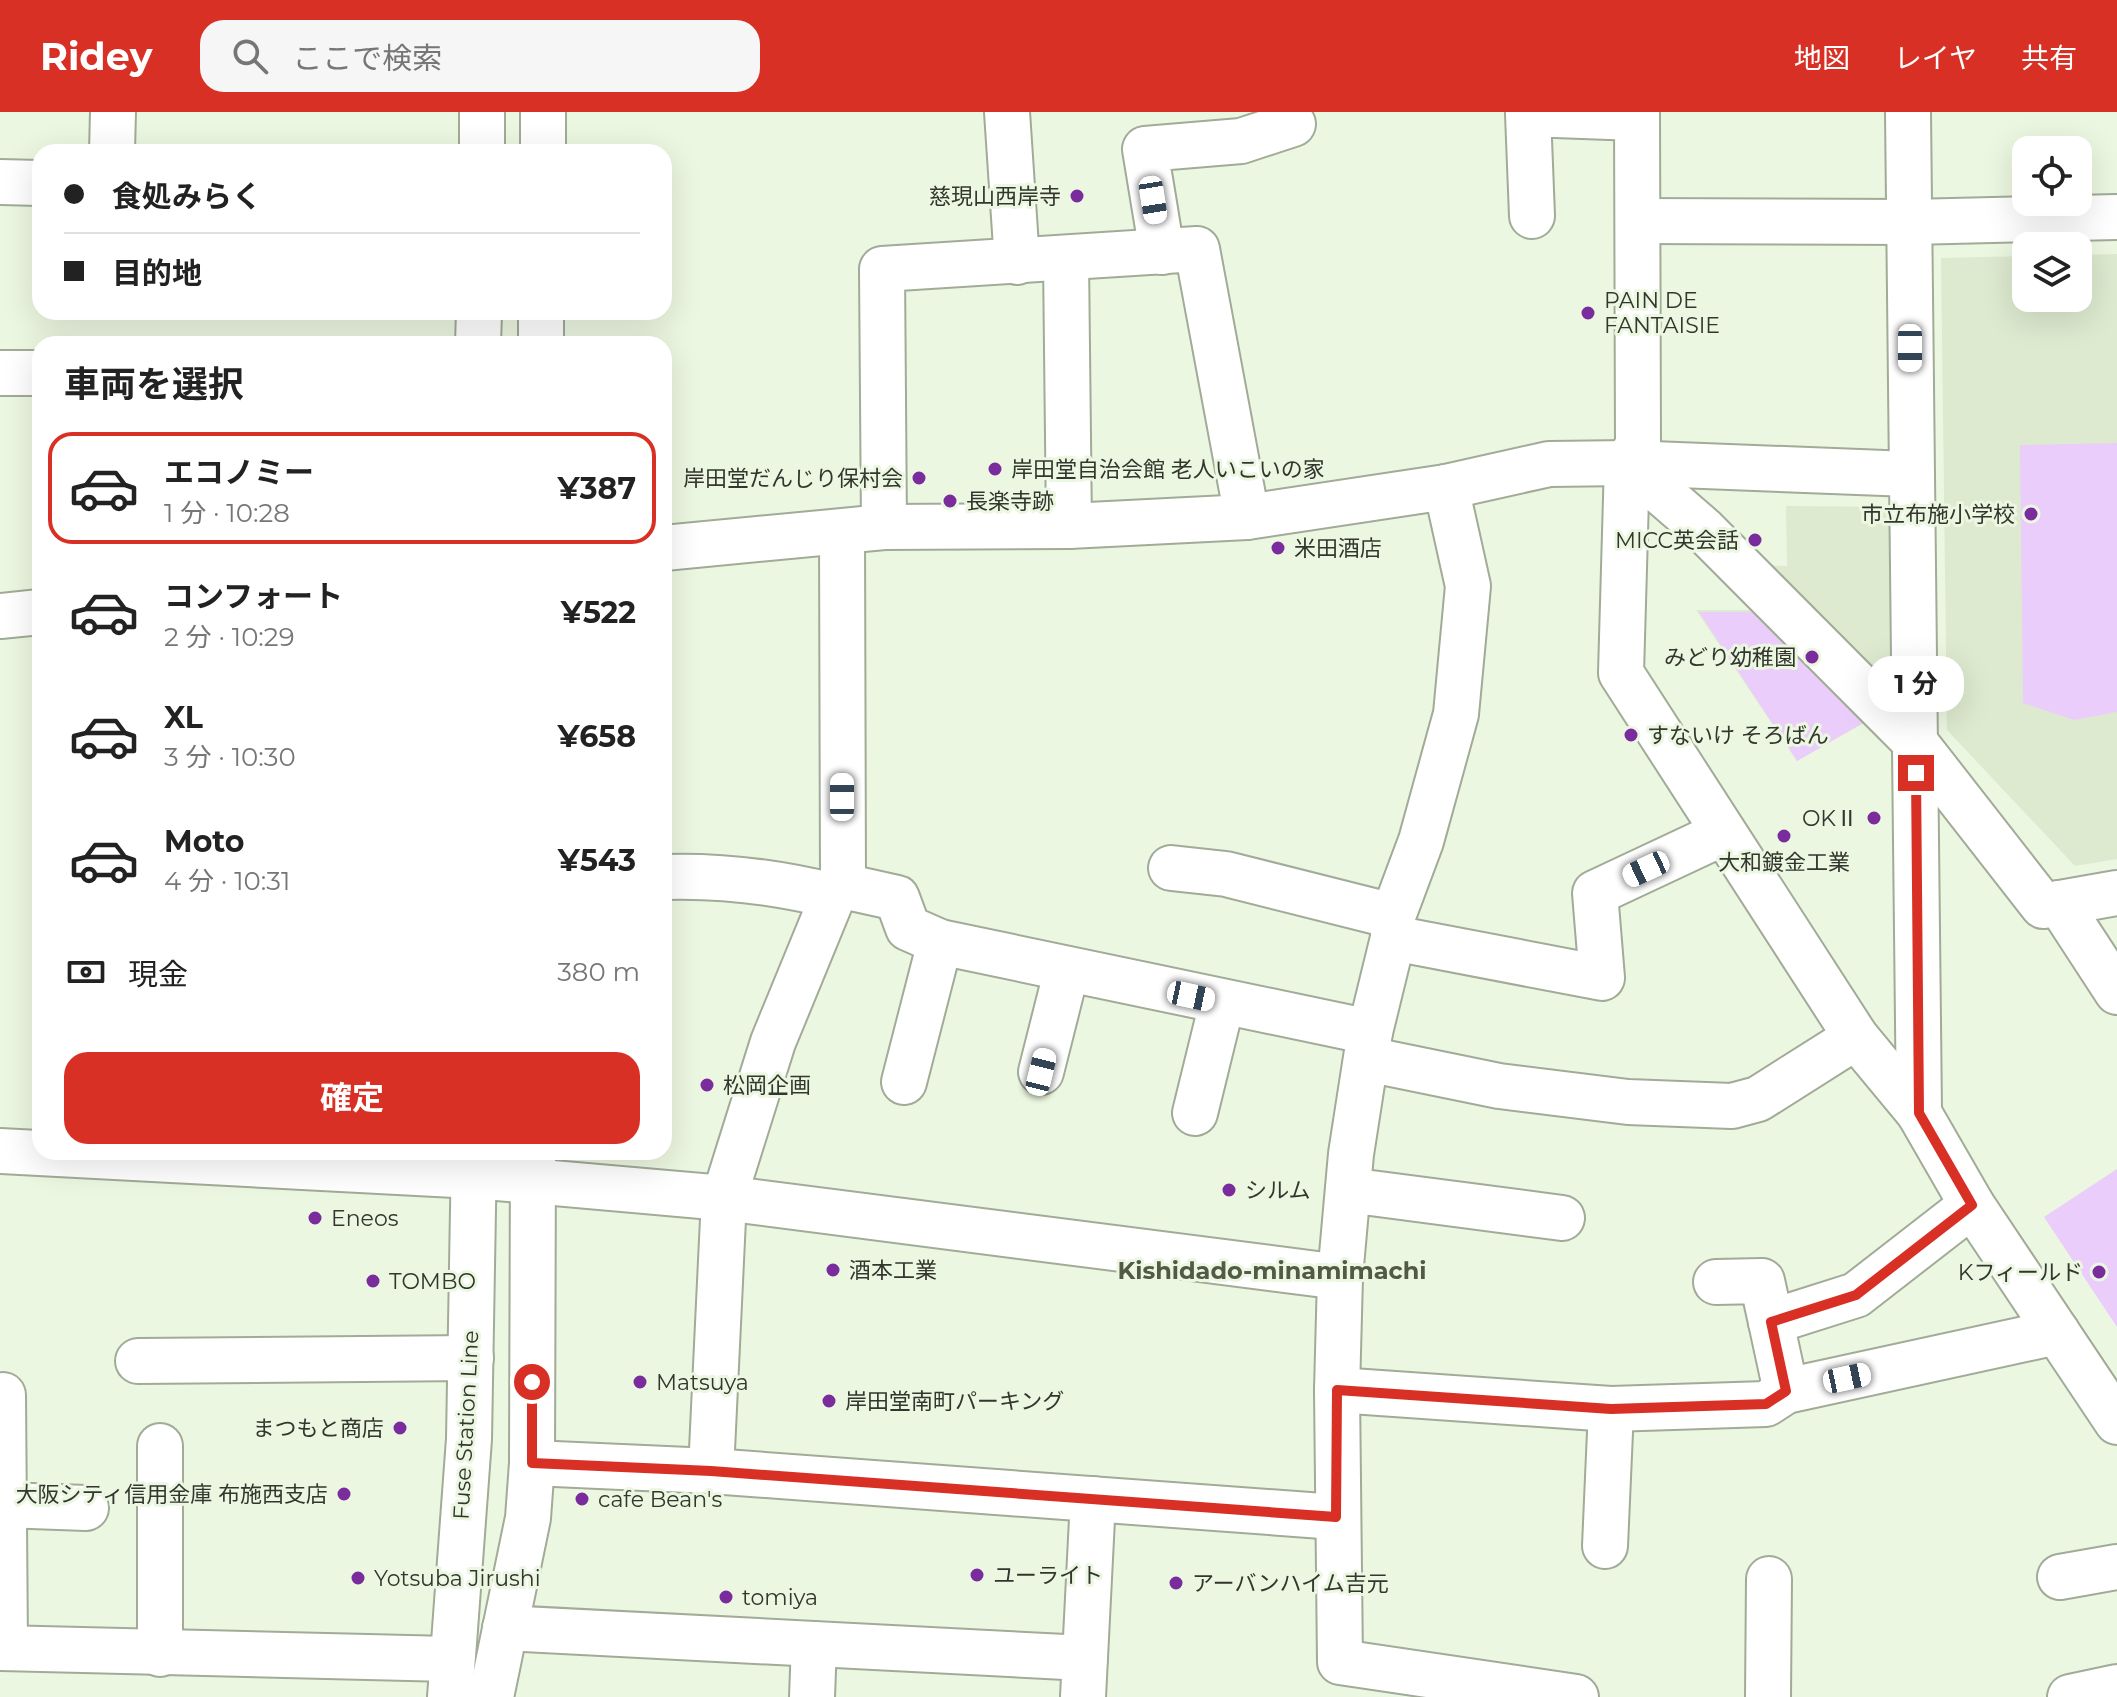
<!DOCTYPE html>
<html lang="ja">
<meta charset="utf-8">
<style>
body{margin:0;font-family:Montserrat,"Noto Sans JP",sans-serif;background:#f6f6f6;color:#222;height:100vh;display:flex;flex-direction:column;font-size:30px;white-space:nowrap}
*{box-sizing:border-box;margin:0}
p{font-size:26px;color:#767676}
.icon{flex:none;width:44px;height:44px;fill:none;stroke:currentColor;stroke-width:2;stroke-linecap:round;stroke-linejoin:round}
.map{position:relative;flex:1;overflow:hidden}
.panel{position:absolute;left:32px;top:224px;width:640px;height:824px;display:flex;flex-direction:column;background:#fff;border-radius:24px;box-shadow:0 8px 32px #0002}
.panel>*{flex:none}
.hud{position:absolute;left:32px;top:32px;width:640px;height:176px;border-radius:24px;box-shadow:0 8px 32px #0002;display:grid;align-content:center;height:176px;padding:0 32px;background:#fff}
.controls{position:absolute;left:2012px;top:24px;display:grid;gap:16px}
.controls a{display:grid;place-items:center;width:80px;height:80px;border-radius:16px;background:#fff;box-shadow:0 8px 32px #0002;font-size:40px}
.end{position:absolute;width:36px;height:36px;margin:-18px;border:10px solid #d93025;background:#fff;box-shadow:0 0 0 4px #fff}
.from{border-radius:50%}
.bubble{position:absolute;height:56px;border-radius:24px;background:#fff;box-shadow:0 8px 32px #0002;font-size:26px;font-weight:700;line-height:56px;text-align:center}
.car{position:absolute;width:24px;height:48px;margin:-24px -12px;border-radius:10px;box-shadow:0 0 6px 2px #0007;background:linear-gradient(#fff 24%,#345 0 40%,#fff 0 76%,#345 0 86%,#fff 0)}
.hud b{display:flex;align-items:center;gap:28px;height:76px;font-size:30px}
.hud b+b{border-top:2px solid #e0e0e0}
.hud i{width:20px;height:20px;background:#222}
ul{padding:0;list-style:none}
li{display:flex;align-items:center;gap:24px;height:112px;margin:0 16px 12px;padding:0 16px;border:4px solid transparent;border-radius:24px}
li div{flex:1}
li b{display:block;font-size:30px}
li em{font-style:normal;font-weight:700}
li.active{border-color:#d93025}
li>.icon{width:72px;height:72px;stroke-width:1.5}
h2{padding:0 32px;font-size:36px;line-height:96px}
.pay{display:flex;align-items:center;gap:20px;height:88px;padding:0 32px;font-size:30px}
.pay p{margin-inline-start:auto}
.action{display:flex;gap:16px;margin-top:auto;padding:16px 32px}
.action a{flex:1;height:92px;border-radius:24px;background:#d93025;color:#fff;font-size:32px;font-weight:700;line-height:92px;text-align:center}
header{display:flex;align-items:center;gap:48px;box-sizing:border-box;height:112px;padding:0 40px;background:#d93025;color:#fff}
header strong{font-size:38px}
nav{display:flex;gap:44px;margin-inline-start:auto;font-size:28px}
.search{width:560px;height:72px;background:#f6f6f6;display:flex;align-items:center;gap:20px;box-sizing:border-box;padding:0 28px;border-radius:24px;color:#767676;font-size:30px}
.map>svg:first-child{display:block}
.built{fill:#ddeacf}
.green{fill:#ebcdfb}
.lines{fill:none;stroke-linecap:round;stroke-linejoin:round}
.minor-casing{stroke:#a1ab97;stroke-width:48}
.major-casing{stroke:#a1ab97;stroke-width:48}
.minor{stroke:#fff;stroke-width:44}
.major{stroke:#fff;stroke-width:44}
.route{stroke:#d93025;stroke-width:10}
.poi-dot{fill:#7a2b9c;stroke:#ecf7e1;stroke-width:3}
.labels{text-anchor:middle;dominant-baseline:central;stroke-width:6;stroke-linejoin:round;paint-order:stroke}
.poi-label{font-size:22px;fill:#32362e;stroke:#ecf7e1;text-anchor:start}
.street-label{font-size:22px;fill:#32362e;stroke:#ecf7e1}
.neighbourhood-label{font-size:24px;font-weight:bold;fill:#515947;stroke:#ecf7e1}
</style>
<header>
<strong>Ridey</strong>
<div class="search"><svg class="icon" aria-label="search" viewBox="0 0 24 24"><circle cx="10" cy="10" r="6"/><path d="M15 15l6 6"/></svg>ここで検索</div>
<nav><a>地図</a><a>レイヤ</a><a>共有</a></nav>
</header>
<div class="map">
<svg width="2117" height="1585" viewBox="0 0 2117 1585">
<rect width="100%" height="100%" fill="#ecf7e1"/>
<g class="built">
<path d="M2117,142V747L2075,754L1947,618L1941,146L2026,144V186H2078V143Z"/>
<path d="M1786,394L1897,395V592L1797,649L1696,498H1757L1758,453L1787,454Z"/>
</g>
<g class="green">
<path d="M2117,331V600L2074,608L2023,591L2020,333Z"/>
<path d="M1699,500H1759L1884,599L1797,649Z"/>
<path d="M2117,1057V1215L2044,1105Z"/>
</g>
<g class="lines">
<defs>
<g id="minor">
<path d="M1007,0L1017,150"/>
<path d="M1637,0L1638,333L1627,351L1621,561L1856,925L1919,1001L1972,1093L2117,1310"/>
<path d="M1908,0L1919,1001"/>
<path d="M112,40L113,0"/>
<path d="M0,70L40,71"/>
<path d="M1532,104L1528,2L1637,6"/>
<path d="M1638,109L1910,110L2117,105"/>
<path d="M1162,140L1145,37L1241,29L1293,12"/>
<path d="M1066,147L1069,414"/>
<path d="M0,261H40"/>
<path d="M1627,351L1703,417L1915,630L2043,794L2117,781"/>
<path d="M1446,375L1468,474L1456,602L1421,729L1393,804V826L1370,920L1351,1042L1340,1165L1337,1278L1340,1550L1576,1585"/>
<path d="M884,415L882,157L1197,137L1247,405"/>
<path d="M664,436L884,415L1069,414L1247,405L1446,375L1549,352L1627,351L1910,362"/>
<path d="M0,504L40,500"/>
<path d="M1171,756L1226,762L1393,804"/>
<path d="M664,765C723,763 776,770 833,784"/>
<path d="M843,774L897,786L908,816L940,830L1370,920"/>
<path d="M2059,791L2117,880"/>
<path d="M1393,826L1602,866L1595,781L1723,721"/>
<path d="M1367,947L1499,974L1628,990L1732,994L1758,987L1856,925"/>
<path d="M1041,960L1067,857"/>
<path d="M904,970L940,830"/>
<path d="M1195,1001L1222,891"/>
<path d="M0,1039L474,1064L724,1086L1340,1165"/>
<path d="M1348,1078L1562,1106"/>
<path d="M1716,1170L1762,1169L1771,1210"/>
<path d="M138,1249L471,1246"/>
<path d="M1337,1278L1611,1297L1766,1292L1786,1279L2057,1220"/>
<path d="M1786,1279L1771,1210L1856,1183L1972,1093"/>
<path d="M3,1283L5,1536"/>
<path d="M160,1334V1542"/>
<path d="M532,1351L711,1359L1336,1405"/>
<path d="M711,1359L724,1086L773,930L833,784L843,774L842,420"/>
<path d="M4,1393L86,1396"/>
<path d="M1605,1434L1611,1297"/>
<path d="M2060,1465L2117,1455"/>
<path d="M505,1516L1085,1546"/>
<path d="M0,1536L450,1547"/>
<path d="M812,1585L814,1532"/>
<path d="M1083,1585L1093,1387"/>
<path d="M1768,1585L1769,1467"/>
<path d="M2070,1585L2117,1575"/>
</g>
<g id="major">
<path d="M482,0V40"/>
<path d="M543,40V0"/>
<path d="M478,232L479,200"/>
<path d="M541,232V200"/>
<path d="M450,1585L469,1327L474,1040"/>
<path d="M491,1585L528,1406L532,1351L533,1040"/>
</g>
</defs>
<use href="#minor" class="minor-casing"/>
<use href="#major" class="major-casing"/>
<use href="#minor" class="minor"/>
<use href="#major" class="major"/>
</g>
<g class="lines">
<path class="route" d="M532,1270V1351L711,1359L1336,1405L1337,1278L1611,1297L1766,1292L1786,1279L1771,1210L1856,1183L1972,1093L1919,1001L1916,661"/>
</g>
<g class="poi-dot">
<circle cx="1077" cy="84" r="8"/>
<circle cx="1588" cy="201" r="8"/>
<circle cx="995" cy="357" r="8"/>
<circle cx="919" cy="366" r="8"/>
<circle cx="950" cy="389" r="8"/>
<circle cx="2031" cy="402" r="8"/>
<circle cx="1755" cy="428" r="8"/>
<circle cx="1278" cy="436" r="8"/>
<circle cx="1812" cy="545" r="8"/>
<circle cx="1631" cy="623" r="8"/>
<circle cx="1874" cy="706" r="8"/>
<circle cx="1784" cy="724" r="8"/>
<circle cx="707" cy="973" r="8"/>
<circle cx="1229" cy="1078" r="8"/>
<circle cx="315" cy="1106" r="8"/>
<circle cx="833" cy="1158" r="8"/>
<circle cx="2099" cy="1160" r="8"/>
<circle cx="373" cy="1169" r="8"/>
<circle cx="640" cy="1270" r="8"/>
<circle cx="829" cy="1289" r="8"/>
<circle cx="400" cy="1316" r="8"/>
<circle cx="344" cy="1382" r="8"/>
<circle cx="582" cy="1387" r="8"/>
<circle cx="977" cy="1463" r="8"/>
<circle cx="358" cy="1466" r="8"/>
<circle cx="1176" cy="1471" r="8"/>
<circle cx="726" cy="1485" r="8"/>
</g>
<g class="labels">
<g class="poi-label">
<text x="1061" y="84" text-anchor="end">慈現山西岸寺</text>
<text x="1604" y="188">PAIN DE<tspan x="1604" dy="25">FANTAISIE</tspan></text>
<text x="1011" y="357">岸田堂自治会館 老人いこいの家</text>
<text x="903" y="366" text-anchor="end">岸田堂だんじり保村会</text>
<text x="966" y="389">長楽寺跡</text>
<text x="2015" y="402" text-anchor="end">市立布施小学校</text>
<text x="1739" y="428" text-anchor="end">MICC英会話</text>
<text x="1294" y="436">米田酒店</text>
<text x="1796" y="545" text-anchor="end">みどり幼稚園</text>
<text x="1647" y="623">すないけ そろばん</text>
<text x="1858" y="706" text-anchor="end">OKⅡ</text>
<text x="1784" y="750" text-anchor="middle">大和鍍金工業</text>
<text x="723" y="973">松岡企画</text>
<text x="1245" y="1078">シルム</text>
<text x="331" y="1106">Eneos</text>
<text x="849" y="1158">酒本工業</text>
<text x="2083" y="1160" text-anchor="end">Kフィールド</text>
<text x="389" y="1169">TOMBO</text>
<text x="656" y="1270">Matsuya</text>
<text x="845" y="1289">岸田堂南町パーキング</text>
<text x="384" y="1316" text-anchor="end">まつもと商店</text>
<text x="328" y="1382" text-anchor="end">大阪シティ信用金庫 布施西支店</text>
<text x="598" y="1387">cafe Bean's</text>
<text x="993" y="1463">ユーライト</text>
<text x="374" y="1466">Yotsuba Jirushi</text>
<text x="1192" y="1471">アーバンハイム吉元</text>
<text x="742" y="1485">tomiya</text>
</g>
<g class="street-label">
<text transform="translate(466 1313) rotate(-87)">Fuse Station Line</text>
</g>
<g class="neighbourhood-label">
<text x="1272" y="1158">Kishidado-minamimachi</text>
</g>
</g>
</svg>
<div class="controls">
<a><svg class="icon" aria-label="locate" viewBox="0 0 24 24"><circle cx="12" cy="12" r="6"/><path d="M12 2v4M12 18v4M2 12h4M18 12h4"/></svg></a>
<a><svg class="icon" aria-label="layers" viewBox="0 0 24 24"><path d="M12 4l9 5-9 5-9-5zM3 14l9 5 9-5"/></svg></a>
</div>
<i class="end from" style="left:532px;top:1270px"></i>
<i class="end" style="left:1916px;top:661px"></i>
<div class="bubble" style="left:1868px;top:544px;width:96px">1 分</div>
<i class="car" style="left:1153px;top:88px;rotate:171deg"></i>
<i class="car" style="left:1910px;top:236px;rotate:180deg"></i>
<i class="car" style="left:842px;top:685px;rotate:0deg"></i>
<i class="car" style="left:1646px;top:757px;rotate:245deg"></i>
<i class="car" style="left:1191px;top:884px;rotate:102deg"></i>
<i class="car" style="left:1041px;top:960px;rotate:14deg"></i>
<i class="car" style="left:1847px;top:1266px;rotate:78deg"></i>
<div class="hud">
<b><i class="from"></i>食処みらく</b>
<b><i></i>目的地</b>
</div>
<section class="panel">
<h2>車両を選択</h2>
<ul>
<li class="active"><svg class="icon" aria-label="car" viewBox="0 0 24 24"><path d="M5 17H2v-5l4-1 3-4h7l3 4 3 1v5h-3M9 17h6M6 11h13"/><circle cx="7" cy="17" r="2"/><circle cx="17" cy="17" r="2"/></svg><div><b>エコノミー</b><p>1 分 · 10:28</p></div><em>¥387</em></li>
<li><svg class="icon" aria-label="car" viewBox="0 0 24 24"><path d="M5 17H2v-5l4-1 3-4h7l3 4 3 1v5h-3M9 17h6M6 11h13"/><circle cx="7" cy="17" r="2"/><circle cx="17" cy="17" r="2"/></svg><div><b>コンフォート</b><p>2 分 · 10:29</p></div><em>¥522</em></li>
<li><svg class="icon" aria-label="car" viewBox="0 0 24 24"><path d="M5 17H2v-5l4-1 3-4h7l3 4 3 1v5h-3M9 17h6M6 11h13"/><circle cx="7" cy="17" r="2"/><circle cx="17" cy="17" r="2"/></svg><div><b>XL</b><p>3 分 · 10:30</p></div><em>¥658</em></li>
<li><svg class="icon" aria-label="car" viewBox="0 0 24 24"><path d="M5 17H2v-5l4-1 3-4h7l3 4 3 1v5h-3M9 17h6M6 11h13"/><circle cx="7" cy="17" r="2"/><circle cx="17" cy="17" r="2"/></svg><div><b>Moto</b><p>4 分 · 10:31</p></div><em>¥543</em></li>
</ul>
<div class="pay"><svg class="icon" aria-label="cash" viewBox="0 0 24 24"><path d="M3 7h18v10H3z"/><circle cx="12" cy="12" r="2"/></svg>現金<p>380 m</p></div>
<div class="action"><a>確定</a></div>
</section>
</div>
